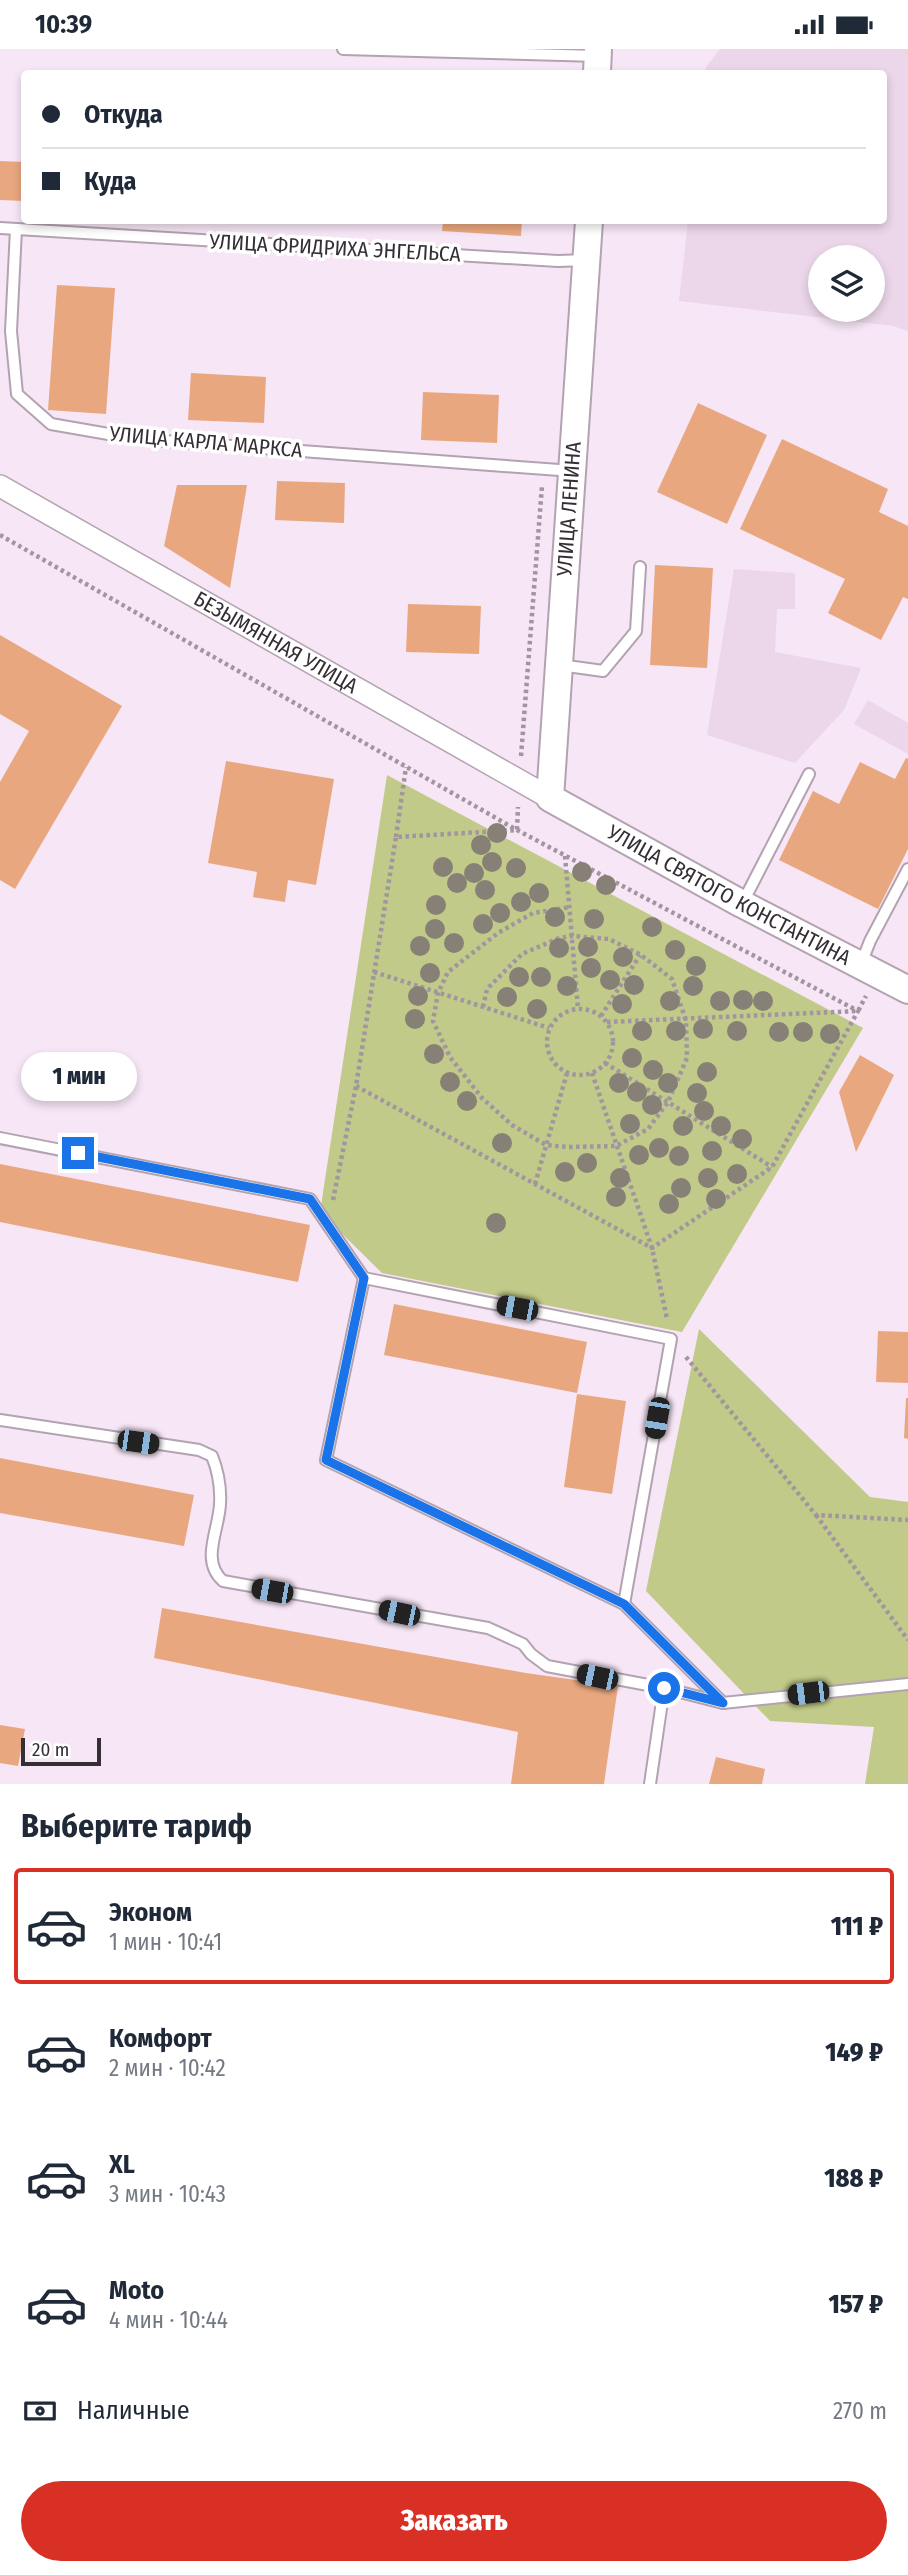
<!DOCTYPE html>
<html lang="ru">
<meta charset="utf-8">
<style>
body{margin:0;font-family:"Fira Sans Condensed",sans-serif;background:#f6f6f7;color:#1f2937;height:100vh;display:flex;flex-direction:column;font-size:26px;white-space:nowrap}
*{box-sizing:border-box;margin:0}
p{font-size:23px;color:#747a83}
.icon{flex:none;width:38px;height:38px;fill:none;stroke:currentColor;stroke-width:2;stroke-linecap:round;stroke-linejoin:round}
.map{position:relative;height:1735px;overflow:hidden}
.panel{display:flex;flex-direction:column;background:#fff;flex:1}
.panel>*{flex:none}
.banner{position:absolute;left:21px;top:21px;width:866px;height:154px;border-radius:7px;box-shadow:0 4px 10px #0003;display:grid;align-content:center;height:154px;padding:0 21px;background:#fff}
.buttons{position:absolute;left:808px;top:196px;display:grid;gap:14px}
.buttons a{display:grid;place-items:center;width:77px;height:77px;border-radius:50%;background:#fff;box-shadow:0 4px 10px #0003;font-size:35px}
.scale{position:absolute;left:21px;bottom:18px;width:80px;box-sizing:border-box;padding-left:7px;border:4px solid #352f35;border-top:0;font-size:19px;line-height:24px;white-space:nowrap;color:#352f35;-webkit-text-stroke:5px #fff;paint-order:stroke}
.end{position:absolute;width:32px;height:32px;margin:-16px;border:9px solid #1a73e8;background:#fff;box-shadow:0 0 0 4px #fff}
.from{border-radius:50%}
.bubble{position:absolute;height:49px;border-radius:24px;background:#fff;box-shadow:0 4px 10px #0003;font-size:23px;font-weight:800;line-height:49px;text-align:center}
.car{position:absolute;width:21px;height:42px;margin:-21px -10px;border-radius:9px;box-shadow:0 0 5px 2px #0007;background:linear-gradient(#222 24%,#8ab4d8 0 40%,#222 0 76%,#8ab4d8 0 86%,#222 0)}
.banner b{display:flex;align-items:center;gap:24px;height:66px;font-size:26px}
.banner b+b{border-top:2px solid #e0e1e3}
.banner i{width:18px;height:18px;background:#1f2937}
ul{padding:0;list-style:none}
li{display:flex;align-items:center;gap:21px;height:116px;margin:0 14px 10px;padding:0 7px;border:4px solid transparent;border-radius:7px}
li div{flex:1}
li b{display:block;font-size:26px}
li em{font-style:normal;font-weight:800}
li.current{border-color:#d93025}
li>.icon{width:63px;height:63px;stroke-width:1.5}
h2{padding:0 21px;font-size:32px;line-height:84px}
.pay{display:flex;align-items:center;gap:18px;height:77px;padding:0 21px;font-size:26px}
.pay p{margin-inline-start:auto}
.action{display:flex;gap:14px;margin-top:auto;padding:14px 21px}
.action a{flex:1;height:80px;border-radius:42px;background:#d93025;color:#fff;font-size:28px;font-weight:800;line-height:80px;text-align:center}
.status{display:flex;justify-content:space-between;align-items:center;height:49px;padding:0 35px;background:#fff;direction:ltr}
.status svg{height:19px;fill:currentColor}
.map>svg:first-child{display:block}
.built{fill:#ecd7ea;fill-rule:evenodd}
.green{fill:#c1ca88}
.building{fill:#e9a780}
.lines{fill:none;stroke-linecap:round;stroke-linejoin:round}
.service-casing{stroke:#b3a3b1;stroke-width:14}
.minor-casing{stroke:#b3a3b1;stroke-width:24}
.tertiary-casing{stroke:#b3a3b1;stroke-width:30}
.path{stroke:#a195a0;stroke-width:4.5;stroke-dasharray:3.5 3.5;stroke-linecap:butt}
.service{stroke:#fff;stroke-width:10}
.minor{stroke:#fff;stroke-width:21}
.tertiary{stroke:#fff;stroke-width:26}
.tree{fill:#868076}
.route{stroke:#1a73e8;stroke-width:9}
.labels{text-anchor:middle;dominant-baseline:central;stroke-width:7;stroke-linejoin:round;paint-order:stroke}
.street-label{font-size:21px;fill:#352f35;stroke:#fff}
</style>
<div class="status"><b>10:39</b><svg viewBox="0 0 49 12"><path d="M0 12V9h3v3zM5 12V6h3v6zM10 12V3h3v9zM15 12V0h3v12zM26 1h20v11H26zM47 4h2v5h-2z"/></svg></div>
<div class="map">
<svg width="908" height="1735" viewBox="0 0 908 1735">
<rect width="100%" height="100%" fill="#f7e6f6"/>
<g class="built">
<path d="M720,0H908V282L893,277L679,252L688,172H884V24H705L706,18ZM821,208H873V261H821Z"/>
<path d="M734,520L795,524V560H777L775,603L861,619L844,661L795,714L707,686Z"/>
<path d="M868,651L908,674V705L854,675Z"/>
</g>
<g class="green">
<path d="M387,726L863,979L682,1283L382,1224L320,1163Z"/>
<path d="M699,1280L870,1448L908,1453V1735H865L874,1678L770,1672L646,1542Z"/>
</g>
<g class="building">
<path d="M0,112L24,113V152L0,151Z"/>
<path d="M443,172H522L521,187L442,182Z"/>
<path d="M57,236L115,239L106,365L48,361Z"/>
<path d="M191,324L266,328L264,374L188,371Z"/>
<path d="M423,343L499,346L497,394L421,391Z"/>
<path d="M698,354L767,386L727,475L657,443Z"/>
<path d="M782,390L888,440L879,463L908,477V550L903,548L881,591L828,564L845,530L740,480Z"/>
<path d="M277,432L345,434L344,474L275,471Z"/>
<path d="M177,436H247L230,539L164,497Z"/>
<path d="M655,516L713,519L707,619L650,616Z"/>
<path d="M408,555L481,557L479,605L406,603Z"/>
<path d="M0,586L122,657L15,840L0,831V733L29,682L0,665Z"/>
<path d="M906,709L908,710V800L878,860L779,811L813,742L839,755L860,713L895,730Z"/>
<path d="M226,712L334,730L316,836L288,831L285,853L253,848L257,823L208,814Z"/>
<path d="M860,1006L894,1026L856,1103L839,1043Z"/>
<path d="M0,1115L310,1176L298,1233L0,1173Z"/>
<path d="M394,1255L587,1293L577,1344L384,1306Z"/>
<path d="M878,1282L908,1283V1334L876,1333Z"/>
<path d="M577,1345L626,1352L612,1445L564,1438Z"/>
<path d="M906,1349H908V1390L904,1389Z"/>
<path d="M0,1409L194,1446L184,1497L0,1464Z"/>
<path d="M162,1559L526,1624L618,1637L604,1735H511L518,1683L154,1609Z"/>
<path d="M0,1676L25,1680L18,1717L0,1714Z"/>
<path d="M716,1708L765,1720L762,1735H709Z"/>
</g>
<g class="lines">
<defs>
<g id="service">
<path d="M343,0L598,7"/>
<path d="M0,179L558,212L587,211"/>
<path d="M16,180L11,282L17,345L51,375L137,390L573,422"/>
<path d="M560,616L603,622L636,582L640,518"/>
<path d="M742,855L809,725"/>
<path d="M861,915L870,892L908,820"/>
<path d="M0,1089L310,1150L364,1229L671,1290L624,1555"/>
<path d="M364,1229L326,1411L624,1555L723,1654"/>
<path d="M0,1371L199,1401L212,1407C218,1422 221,1438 220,1455C219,1481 200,1512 223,1532L488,1579L523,1595L531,1605L547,1617L664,1639L650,1735"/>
<path d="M664,1639L723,1654L908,1635"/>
</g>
<g id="minor">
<path id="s1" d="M0,437L550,749"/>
</g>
<g id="tertiary">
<path d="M597,24L598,0"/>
<path id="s2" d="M589,172L550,749L742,855L908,941"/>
</g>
</defs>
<use href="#service" class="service-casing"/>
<use href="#minor" class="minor-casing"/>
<use href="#tertiary" class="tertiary-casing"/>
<g class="path">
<path d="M0,486L517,781L858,962L772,1118L652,1199L356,1037"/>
<path d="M521,707L542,437"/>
<path d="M396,788L406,718"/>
<path d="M565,807L578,960"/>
<path d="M374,923L549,979"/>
<path d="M483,958L487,940L522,905L559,889L573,887L609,890L641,906L672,930L686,972L687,1009L668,1053L648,1080L616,1097L567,1098L546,1096L512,1076L482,1049L450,1008L433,972L438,944L448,923L498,884L533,864L571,858"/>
<circle cx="580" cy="993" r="33"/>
<path d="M601,967L640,906"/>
<path d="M607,973L858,962L866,947"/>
<path d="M605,1014L772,1118"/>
<path d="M592,1024L652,1199L667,1270"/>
<path d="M535,1135L567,1024"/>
<path d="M333,1151L356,1037L396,788L517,781L518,758"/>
<path d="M686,1308L816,1466L908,1471"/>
<path d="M816,1466L908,1591"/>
</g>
<use href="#service" class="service"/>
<use href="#minor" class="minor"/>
<use href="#tertiary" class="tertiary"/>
</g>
<g class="tree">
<circle cx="497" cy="784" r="10"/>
<circle cx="481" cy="796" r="10"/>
<circle cx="492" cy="813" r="10"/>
<circle cx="443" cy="818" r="10"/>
<circle cx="516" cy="819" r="10"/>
<circle cx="582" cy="823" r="10"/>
<circle cx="474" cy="824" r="10"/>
<circle cx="457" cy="834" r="10"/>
<circle cx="606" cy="836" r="10"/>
<circle cx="485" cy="841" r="10"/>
<circle cx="539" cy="844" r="10"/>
<circle cx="521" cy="853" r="10"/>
<circle cx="436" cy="856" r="10"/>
<circle cx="500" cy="864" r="10"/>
<circle cx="555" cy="868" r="10"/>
<circle cx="594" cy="870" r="10"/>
<circle cx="483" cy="875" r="10"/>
<circle cx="652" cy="878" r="10"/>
<circle cx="435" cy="880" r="10"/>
<circle cx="454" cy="894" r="10"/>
<circle cx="420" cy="897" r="10"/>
<circle cx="588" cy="898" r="10"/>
<circle cx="559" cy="899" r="10"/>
<circle cx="675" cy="901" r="10"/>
<circle cx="623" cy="908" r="10"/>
<circle cx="696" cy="917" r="10"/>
<circle cx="591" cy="919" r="10"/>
<circle cx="430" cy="924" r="10"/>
<circle cx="519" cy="928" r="10"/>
<circle cx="541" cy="928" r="10"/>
<circle cx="610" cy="931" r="10"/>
<circle cx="634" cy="936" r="10"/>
<circle cx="567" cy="937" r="10"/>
<circle cx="693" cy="937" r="10"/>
<circle cx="418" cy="947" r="10"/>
<circle cx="507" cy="948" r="10"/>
<circle cx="743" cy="951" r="10"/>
<circle cx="670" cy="952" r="10"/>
<circle cx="720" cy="952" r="10"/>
<circle cx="763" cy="952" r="10"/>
<circle cx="622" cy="955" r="10"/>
<circle cx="537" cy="960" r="10"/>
<circle cx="415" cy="970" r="10"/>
<circle cx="703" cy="980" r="10"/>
<circle cx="642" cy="982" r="10"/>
<circle cx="676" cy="982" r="10"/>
<circle cx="737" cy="982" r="10"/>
<circle cx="779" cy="983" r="10"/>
<circle cx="803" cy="983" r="10"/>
<circle cx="830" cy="985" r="10"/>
<circle cx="434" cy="1005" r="10"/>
<circle cx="632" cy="1009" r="10"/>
<circle cx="653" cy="1021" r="10"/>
<circle cx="707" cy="1023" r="10"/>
<circle cx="450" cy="1033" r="10"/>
<circle cx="619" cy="1034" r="10"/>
<circle cx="668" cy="1034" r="10"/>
<circle cx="637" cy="1043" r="10"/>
<circle cx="697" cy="1044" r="10"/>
<circle cx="467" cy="1052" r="10"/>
<circle cx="652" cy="1056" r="10"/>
<circle cx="704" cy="1062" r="10"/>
<circle cx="630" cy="1075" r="10"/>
<circle cx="683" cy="1077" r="10"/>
<circle cx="721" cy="1077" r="10"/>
<circle cx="742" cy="1090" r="10"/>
<circle cx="502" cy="1094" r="10"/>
<circle cx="659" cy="1099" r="10"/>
<circle cx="712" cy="1102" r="10"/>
<circle cx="639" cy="1106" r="10"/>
<circle cx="679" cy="1107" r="10"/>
<circle cx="587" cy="1114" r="10"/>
<circle cx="565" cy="1123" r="10"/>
<circle cx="737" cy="1125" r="10"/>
<circle cx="620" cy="1129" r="10"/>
<circle cx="708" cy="1129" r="10"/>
<circle cx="681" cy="1139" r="10"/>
<circle cx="616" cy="1148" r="10"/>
<circle cx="716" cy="1150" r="10"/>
<circle cx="669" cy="1155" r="10"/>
<circle cx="496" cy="1174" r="10"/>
</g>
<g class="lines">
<path class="route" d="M78,1104L310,1150L364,1229L326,1411L624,1555L723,1654L664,1639"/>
</g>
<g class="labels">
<g class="street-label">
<text transform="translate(335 199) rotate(3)">УЛИЦА ФРИДРИХА ЭНГЕЛЬСА</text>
<text transform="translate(206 393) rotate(5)">УЛИЦА КАРЛА МАРКСА</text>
<text transform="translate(569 460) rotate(-86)">УЛИЦА ЛЕНИНА</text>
<text stroke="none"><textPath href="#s1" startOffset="317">БЕЗЫМЯННАЯ УЛИЦА</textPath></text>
<text stroke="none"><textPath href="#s2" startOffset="782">УЛИЦА СВЯТОГО КОНСТАНТИНА</textPath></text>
</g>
</g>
</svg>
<div class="buttons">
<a><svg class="icon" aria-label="layers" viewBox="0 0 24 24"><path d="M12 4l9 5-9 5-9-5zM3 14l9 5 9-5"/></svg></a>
</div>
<div class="scale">20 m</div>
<i class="end from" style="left:664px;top:1639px"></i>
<i class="end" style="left:78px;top:1104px"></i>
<div class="bubble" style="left:21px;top:1003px;width:116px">1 мин</div>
<i class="car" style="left:517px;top:1259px;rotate:281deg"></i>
<i class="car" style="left:657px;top:1369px;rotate:190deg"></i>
<i class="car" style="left:138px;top:1393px;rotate:98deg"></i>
<i class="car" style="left:272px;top:1542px;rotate:280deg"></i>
<i class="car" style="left:399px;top:1564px;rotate:282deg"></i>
<i class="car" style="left:597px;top:1628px;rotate:282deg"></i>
<i class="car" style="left:808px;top:1644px;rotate:263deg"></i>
<div class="banner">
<b><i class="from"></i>Откуда</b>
<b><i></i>Куда</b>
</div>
</div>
<section class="panel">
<h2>Выберите тариф</h2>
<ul>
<li class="current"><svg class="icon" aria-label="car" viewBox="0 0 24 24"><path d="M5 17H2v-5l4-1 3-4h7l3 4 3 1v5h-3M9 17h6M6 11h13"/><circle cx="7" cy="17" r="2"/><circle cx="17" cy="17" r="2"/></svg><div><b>Эконом</b><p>1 мин · 10:41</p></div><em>111 ₽</em></li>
<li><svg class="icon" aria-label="car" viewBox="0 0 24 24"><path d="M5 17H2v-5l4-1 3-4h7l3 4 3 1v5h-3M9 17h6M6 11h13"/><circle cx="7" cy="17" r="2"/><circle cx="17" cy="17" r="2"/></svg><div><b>Комфорт</b><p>2 мин · 10:42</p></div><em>149 ₽</em></li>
<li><svg class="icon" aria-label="car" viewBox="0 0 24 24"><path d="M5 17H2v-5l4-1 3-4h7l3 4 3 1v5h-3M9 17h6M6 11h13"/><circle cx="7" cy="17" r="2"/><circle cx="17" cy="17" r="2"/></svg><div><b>XL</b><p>3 мин · 10:43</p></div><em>188 ₽</em></li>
<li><svg class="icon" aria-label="car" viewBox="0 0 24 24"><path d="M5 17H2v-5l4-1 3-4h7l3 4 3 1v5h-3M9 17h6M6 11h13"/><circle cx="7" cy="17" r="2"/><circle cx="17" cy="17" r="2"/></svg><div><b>Moto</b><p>4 мин · 10:44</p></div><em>157 ₽</em></li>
</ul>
<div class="pay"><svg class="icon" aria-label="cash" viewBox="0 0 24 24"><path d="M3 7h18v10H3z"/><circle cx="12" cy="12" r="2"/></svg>Наличные<p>270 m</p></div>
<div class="action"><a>Заказать</a></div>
</section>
